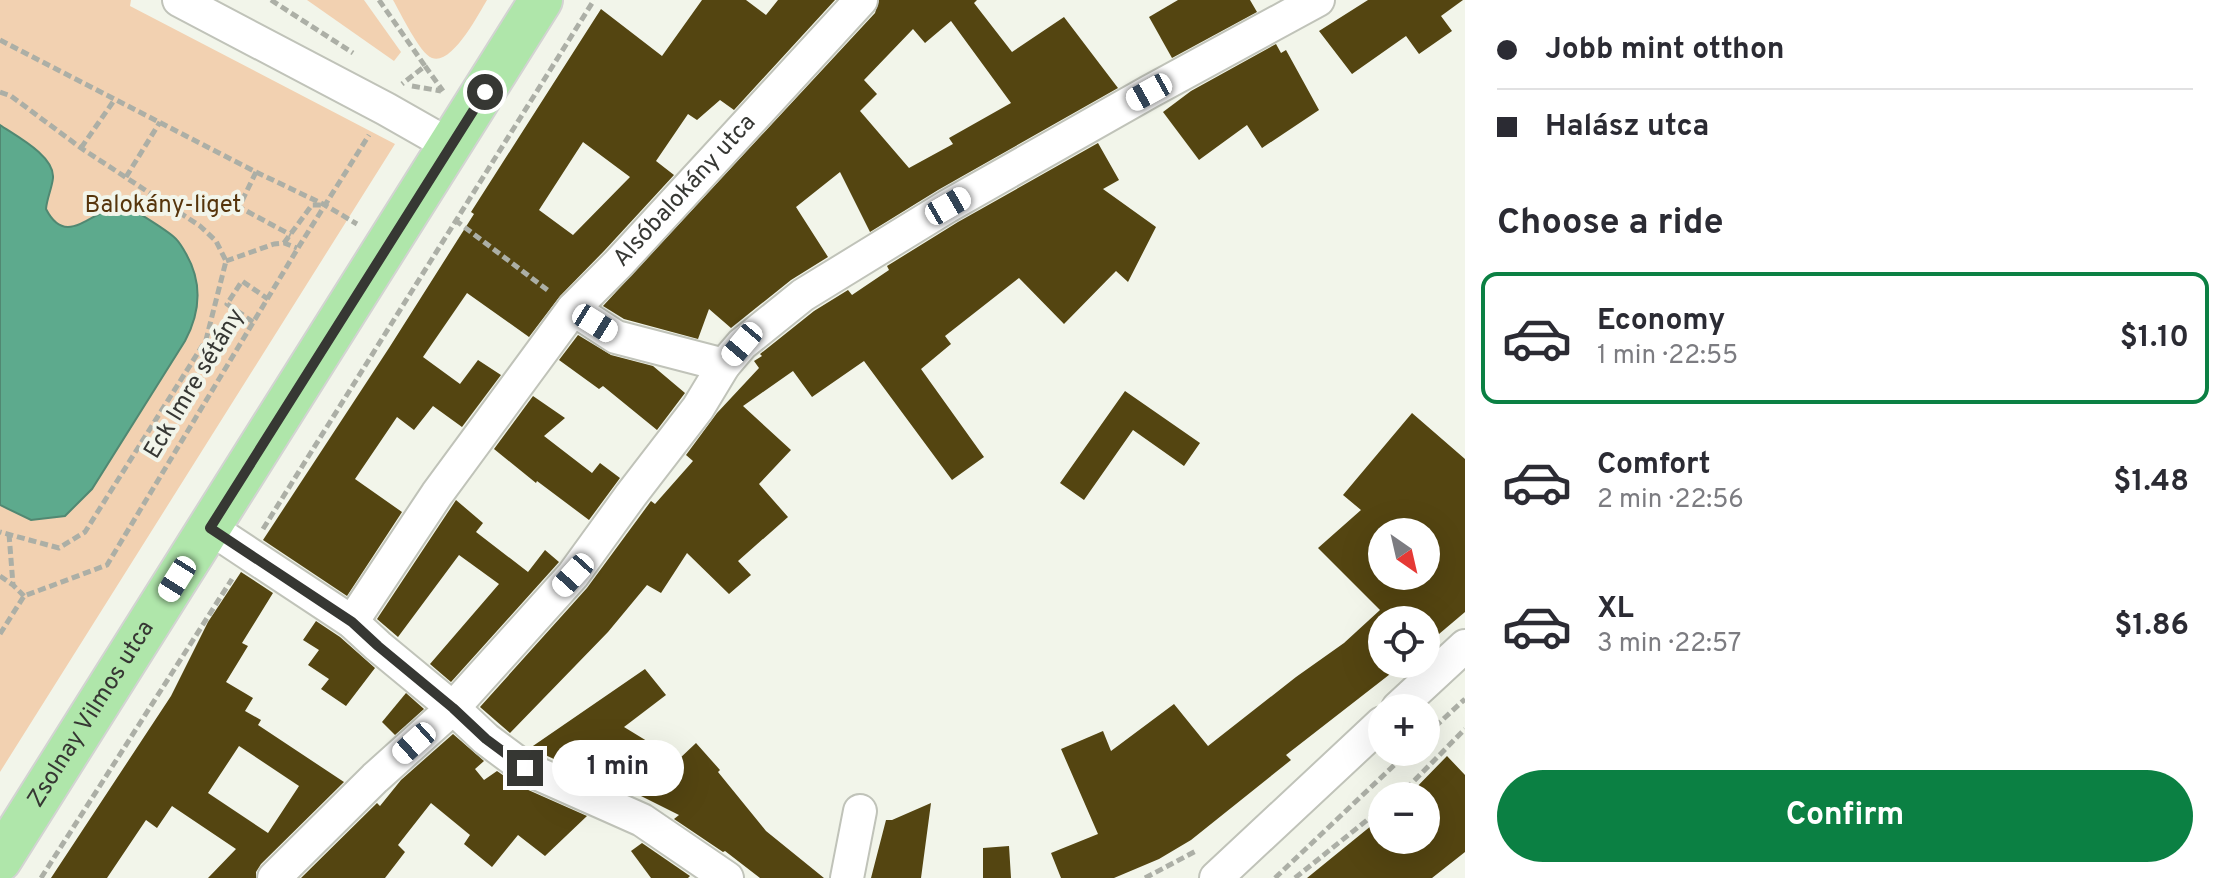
<!DOCTYPE html>
<meta charset="utf-8">
<style>
body{margin:0;font-family:Overpass,sans-serif;background:#f7f7f7;color:#2b2b33;height:100vh;display:flex;flex-direction:column;font-size:30px;white-space:nowrap}
*{box-sizing:border-box;margin:0}
p{font-size:26px;color:#7c7c81}
.icon{flex:none;width:44px;height:44px;fill:none;stroke:currentColor;stroke-width:2;stroke-linecap:round;stroke-linejoin:round}
.map{position:relative;flex:1;overflow:hidden}
.details{display:flex;flex-direction:column;background:#fff;width:760px}
.details>*{flex:none}
.banner{display:grid;align-content:center;height:176px;padding:0 32px;background:#fff}
.needle{width:52px;rotate:146deg}
.tools{position:absolute;left:1368px;top:518px;display:grid;gap:16px}
.tools a{display:grid;place-items:center;width:72px;height:72px;border-radius:50%;background:#fff;box-shadow:0 8px 32px #0002;font-size:40px}
.end{position:absolute;width:36px;height:36px;margin:-18px;border:10px solid #363733;background:#fff;box-shadow:0 0 0 4px #fff}
.from{border-radius:50%}
.bubble{position:absolute;height:56px;border-radius:28px;background:#fff;box-shadow:0 8px 32px #0002;font-size:26px;font-weight:700;line-height:56px;text-align:center}
.car{position:absolute;width:24px;height:48px;margin:-24px -12px;border-radius:10px;box-shadow:0 0 6px 2px #0007;background:linear-gradient(#fff 24%,#345 0 40%,#fff 0 76%,#345 0 86%,#fff 0)}
.banner b{display:flex;align-items:center;gap:28px;height:76px;font-size:30px}
.banner b+b{border-top:2px solid #e1e1e2}
.banner i{width:20px;height:20px;background:#2b2b33}
ul{padding:0;list-style:none}
li{display:flex;align-items:center;gap:24px;height:132px;margin:0 16px 12px;padding:0 16px;border:4px solid transparent;border-radius:16px}
li div{flex:1}
li b{display:block;font-size:30px}
li em{font-style:normal;font-weight:700}
li.on{border-color:#0b8043}
li>.icon{width:72px;height:72px;stroke-width:1.5}
h2{padding:0 32px;font-size:36px;line-height:96px}
.cta{display:flex;gap:16px;margin-top:auto;padding:16px 32px}
.cta a{flex:1;height:92px;border-radius:48px;background:#0b8043;color:#fff;font-size:32px;font-weight:700;line-height:92px;text-align:center}
main{display:flex;flex:1;min-height:0}
.map>svg:first-child{display:block}
.green{fill:#f2d1b1}
.water{fill:#5daa8d;stroke:#518872;stroke-width:2}
.building{fill:#544511;fill-rule:evenodd}
.lines{fill:none;stroke-linecap:round;stroke-linejoin:round}
.minor-casing{stroke:#c0c3b9;stroke-width:36}
.major-casing{stroke:#d3d3d2;stroke-width:46}
.path{stroke:#acafa6;stroke-width:5;stroke-dasharray:8 4;stroke-linecap:butt}
.minor{stroke:#fff;stroke-width:32}
.major{stroke:#afe6aa;stroke-width:42}
.route{stroke:#363733;stroke-width:10}
.labels{text-anchor:middle;dominant-baseline:central;stroke-width:8;stroke-linejoin:round;paint-order:stroke}
.street-label{font-size:24px;fill:#363733;stroke:#f2f5ea}
.park-label{font-size:24px;fill:#56350c;stroke:#f2f5ea}
</style>
<main>
<div class="map">
<svg width="1465" height="878" viewBox="0 0 1465 878">
<rect width="100%" height="100%" fill="#f2f5ea"/>
<g class="green">
<path d="M0,0H131L130,6L395,144L0,772Z"/>
<path d="M307,0H364L401,52L394,61Z"/>
<path d="M393,0H487C479,13 452,66 432,58C420,54 400,12 393,0Z"/>
</g>
<path class="water" d="M0,125C16,136 55,156 53,178C52,188 47,198 46,209C61,238 77,226 99,214C106,209 114,206 122,203C139,214 158,224 174,237C179,241 182,247 185,252C203,282 201,311 185,341L92,489L65,516L31,520L0,505Z"/>
<g class="building">
<path d="M702,0H746L766,15L778,0H835L734,110L720,100L697,120L688,114L656,161L674,175L604,251L560,296L529,337L467,293L423,357L460,384L478,360L501,375L462,427L433,406L414,430L397,417L355,479L402,512L347,596L263,540L389,348L474,214L471,212L601,9L662,56ZM583,142L630,177L573,235L539,210Z"/>
<path d="M879,0H977L974,3L1012,52L1064,17L1118,88L938,190L870,232L840,172L796,207L828,257L791,280L731,328L709,309L698,339L624,319L603,306L875,13ZM951,21L1011,103L949,138L953,144L909,168L860,111L877,94L864,80L913,29L925,43Z"/>
<path d="M1178,0H1250L1257,12L1172,58L1149,17Z"/>
<path d="M1368,0H1463L1441,16L1452,31L1419,54L1406,36L1352,74L1319,31Z"/>
<path d="M1276,44L1281,53L1286,50L1319,110L1262,148L1247,125L1199,160L1163,112L1191,91Z"/>
<path d="M1098,143L1119,180L1103,189L1156,227L1128,282L1116,271L1064,324L1019,278L945,336L951,344L921,369L984,457L952,480L864,361L812,397L793,371L743,406L791,450L759,484L788,517L738,561L751,575L729,594L687,553L661,593L647,585L608,632L510,733L480,707L587,588L651,501L655,504L693,461L686,455L717,413L759,368L754,361L762,356L760,354L814,311L848,290L852,295L889,270L887,266L958,222Z"/>
<path d="M578,335L611,355L653,366L685,393L657,430L603,386L599,389L559,360Z"/>
<path d="M1125,391L1200,443L1184,466L1133,430L1084,500L1060,483Z"/>
<path d="M533,396L565,418L544,436L592,473L600,463L620,478L589,520L537,481L536,483L494,449Z"/>
<path d="M1412,413L1465,459V612L1426,645V620H1382V664H1403L1286,755L1291,760L1191,840L1159,859L1114,878H1061L1051,853L1098,834L1061,749L1103,731L1111,751L1174,704L1208,746L1296,677L1344,643L1380,610L1318,548L1361,510L1343,495ZM1382,532H1426V576H1382Z"/>
<path d="M456,500L483,523L476,532L528,572L545,550L559,562L451,682L430,664L499,584L459,555L398,637L377,619Z"/>
<path d="M241,572L273,593L242,643L248,646L226,682L253,698L245,711L261,720L258,725L344,782L261,864L256,872V878H208L236,849L172,806L157,828L146,820L107,878H51L171,696L208,622ZM239,746L299,786L268,833L208,793Z"/>
<path d="M316,621L340,637L375,668L346,706L321,689L329,679L308,665L319,650L303,640Z"/>
<path d="M645,669L666,695L624,727L678,760L696,743L720,770L718,772L766,831L824,878H760L725,851L723,852L674,819L679,815L619,785L617,788L530,748Z"/>
<path d="M406,693L424,709L395,735L382,722Z"/>
<path d="M453,734L484,761L475,769L484,780L497,771L517,785L587,816L545,856L518,835L492,867L464,844L470,835L431,803L398,845L405,852L385,878H301L377,803L380,806L401,780Z"/>
<path d="M1447,756L1465,775V852L1432,878H1307L1382,817V840H1426V796H1408Z"/>
<path d="M931,803L921,878H871L886,820H892Z"/>
<path d="M642,843L690,876L688,878H651L631,851Z"/>
<path d="M1009,846L1011,878H983V848Z"/>
</g>
<g class="lines">
<defs>
<g id="minor">
<path d="M179,0L386,109L451,146"/>
<path d="M573,309L616,337L724,365"/>
<path d="M210,528L352,622L378,646L453,708L486,739L525,768L642,820L727,878"/>
<path id="s1" d="M352,622L437,494L573,309L618,264L861,0"/>
<path d="M1398,708L1465,646"/>
<path d="M274,878L375,778L453,708L573,575L631,495L698,408L724,365L742,344L803,295L948,206L1149,92L1318,0"/>
<path d="M847,878L860,811"/>
<path d="M1216,878L1382,723"/>
</g>
<g id="major">
<path id="s2" d="M0,860L541,0"/>
</g>
</defs>
<use href="#minor" class="minor-casing"/>
<use href="#major" class="major-casing"/>
<g class="path">
<path d="M271,0L353,53"/>
<path d="M379,0L425,66L402,84"/>
<path d="M0,40L256,172L325,205L357,224"/>
<path d="M425,66L443,91"/>
<path d="M412,86L441,91"/>
<path d="M0,92L11,96L81,148L200,226L216,241L226,261L206,340L85,532L59,548L0,532"/>
<path d="M81,148L115,99"/>
<path d="M256,172L239,207L291,235"/>
<path d="M126,177L160,122"/>
<path d="M455,220L550,292"/>
<path d="M284,243L312,205H324"/>
<path d="M226,261L274,244L284,243L297,248"/>
<path d="M253,322L227,304L242,281L268,299"/>
<path d="M263,529L594,0"/>
<path d="M9,534L13,585"/>
<path d="M0,576L13,585L24,596"/>
<path d="M0,634L24,596L107,565L298,248L369,135"/>
<path d="M1426,735L1465,699"/>
<path d="M1396,796L1411,784L1465,729"/>
<path d="M41,878L232,579"/>
<path d="M1145,878L1196,851"/>
<path d="M1275,878L1408,752"/>
<path d="M1295,878L1382,808"/>
</g>
<use href="#minor" class="minor"/>
<use href="#major" class="major"/>
</g>
<g class="lines">
<path class="route" d="M485,92L210,528L352,622L378,646L453,708L486,739L525,768"/>
</g>
<g class="labels">
<g class="street-label">
<text stroke="none"><textPath href="#s1" startOffset="546">Alsóbalokány utca</textPath></text>
<text transform="translate(195 384) rotate(-59)">Eck Imre sétány</text>
<text stroke="none"><textPath href="#s2" startOffset="172">Zsolnay Vilmos utca</textPath></text>
</g>
<g class="park-label">
<text x="163" y="206">Balokány-liget</text>
</g>
</g>
</svg>
<div class="tools">
<a><svg class="needle" viewBox="-14 -14 28 28"><path d="M0-13l5 13h-10z" fill="#e53935"/><path d="M0 13l5-13h-10z" fill="#7c7c81"/></svg></a>
<a><svg class="icon" aria-label="locate" viewBox="0 0 24 24"><circle cx="12" cy="12" r="6"/><path d="M12 2v4M12 18v4M2 12h4M18 12h4"/></svg></a>
<a>+</a>
<a>−</a>
</div>
<i class="end from" style="left:485px;top:92px"></i>
<i class="end" style="left:525px;top:768px"></i>
<div class="bubble" style="left:552px;top:740px;width:132px">1 min</div>
<i class="car" style="left:1149px;top:92px;rotate:241deg"></i>
<i class="car" style="left:948px;top:206px;rotate:60deg"></i>
<i class="car" style="left:595px;top:323px;rotate:122deg"></i>
<i class="car" style="left:742px;top:344px;rotate:220deg"></i>
<i class="car" style="left:573px;top:575px;rotate:222deg"></i>
<i class="car" style="left:177px;top:579px;rotate:212deg"></i>
<i class="car" style="left:414px;top:743px;rotate:228deg"></i>
</div>
<section class="details">
<div class="banner">
<b><i class="from"></i>Jobb mint otthon</b>
<b><i></i>Halász utca</b>
</div>
<h2>Choose a ride</h2>
<ul>
<li class="on"><svg class="icon" aria-label="car" viewBox="0 0 24 24"><path d="M5 17H2v-5l4-1 3-4h7l3 4 3 1v5h-3M9 17h6M6 11h13"/><circle cx="7" cy="17" r="2"/><circle cx="17" cy="17" r="2"/></svg><div><b>Economy</b><p>1 min · 22:55</p></div><em>$1.10</em></li>
<li><svg class="icon" aria-label="car" viewBox="0 0 24 24"><path d="M5 17H2v-5l4-1 3-4h7l3 4 3 1v5h-3M9 17h6M6 11h13"/><circle cx="7" cy="17" r="2"/><circle cx="17" cy="17" r="2"/></svg><div><b>Comfort</b><p>2 min · 22:56</p></div><em>$1.48</em></li>
<li><svg class="icon" aria-label="car" viewBox="0 0 24 24"><path d="M5 17H2v-5l4-1 3-4h7l3 4 3 1v5h-3M9 17h6M6 11h13"/><circle cx="7" cy="17" r="2"/><circle cx="17" cy="17" r="2"/></svg><div><b>XL</b><p>3 min · 22:57</p></div><em>$1.86</em></li>
</ul>
<div class="cta"><a>Confirm</a></div>
</section>
</main>
